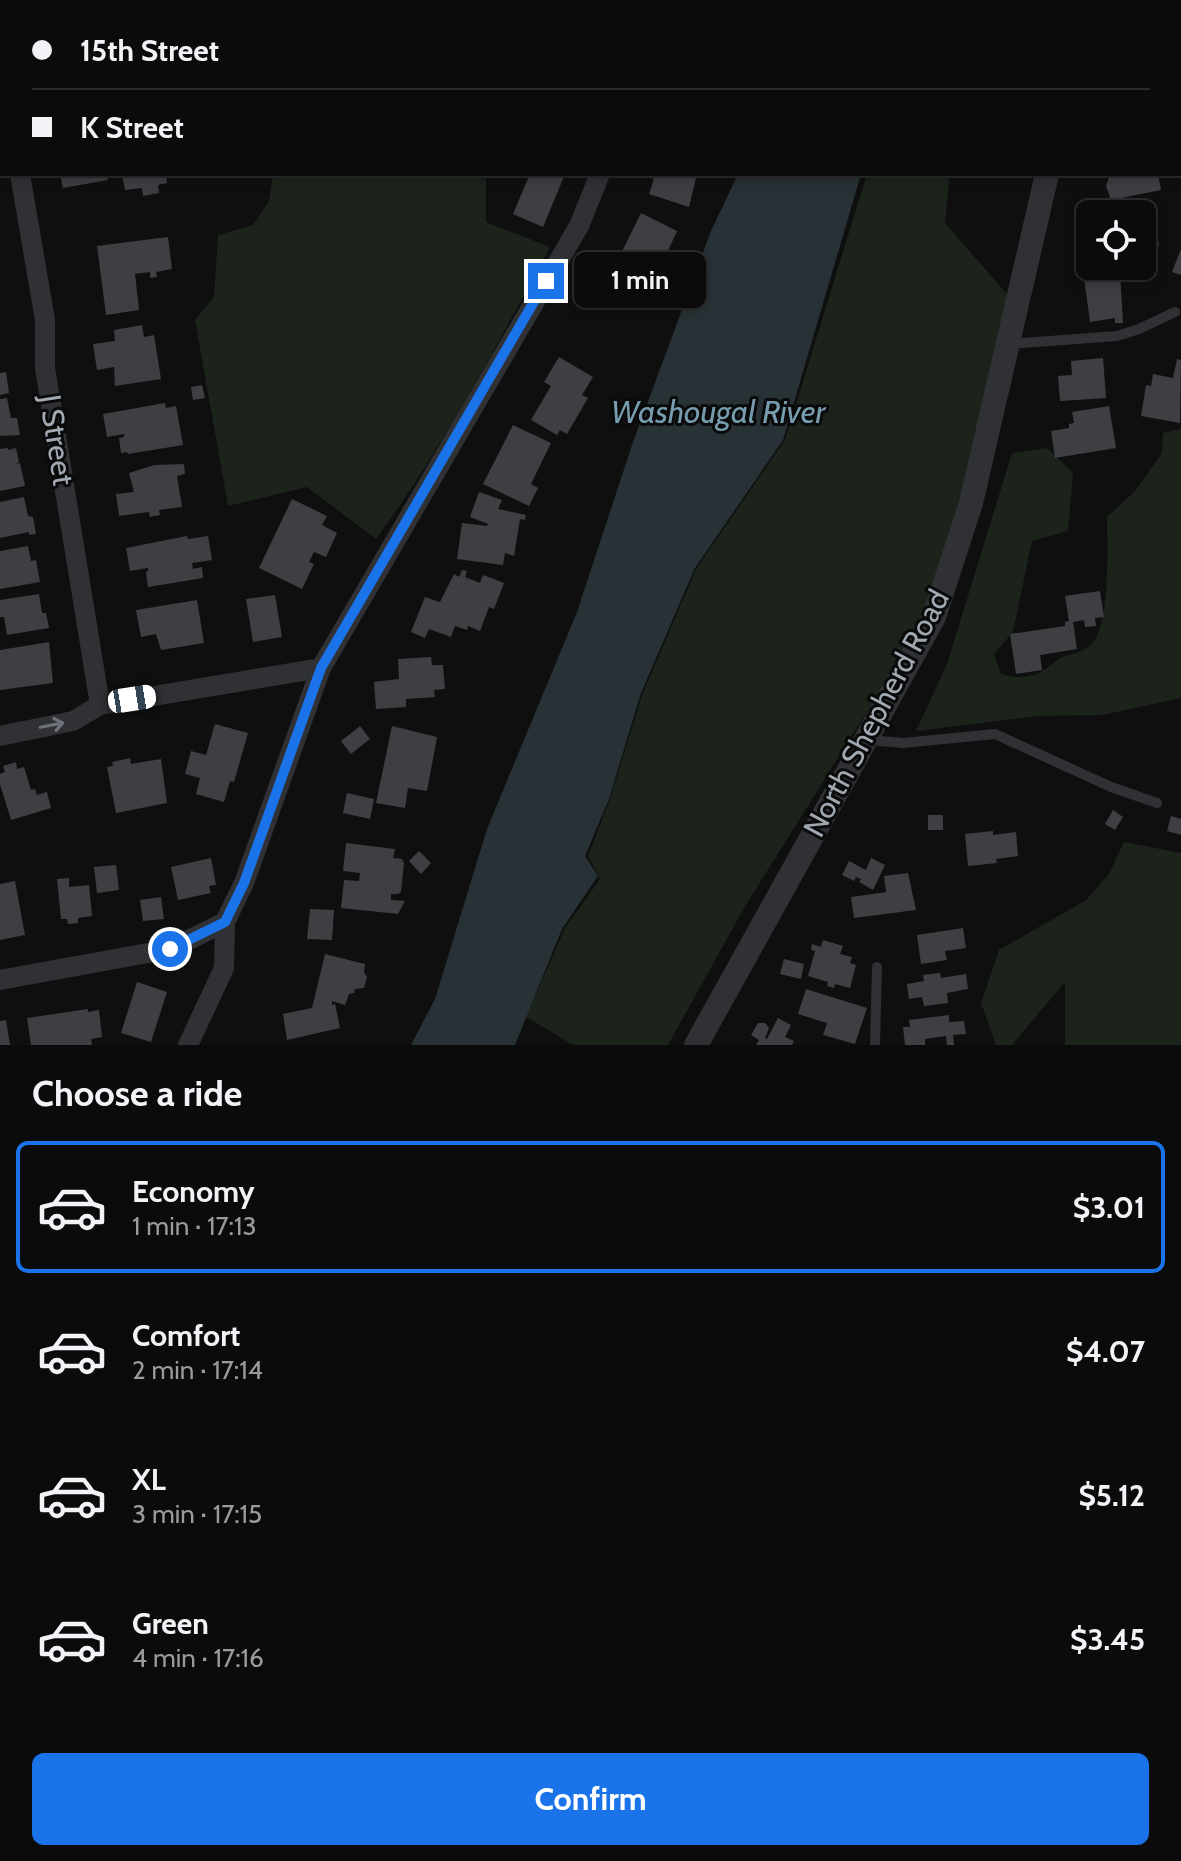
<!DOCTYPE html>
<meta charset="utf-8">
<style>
body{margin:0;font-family:Cabin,sans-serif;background:#19191a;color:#f1f3f6;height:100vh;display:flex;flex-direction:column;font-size:30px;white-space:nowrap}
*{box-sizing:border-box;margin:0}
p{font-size:26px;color:#9a9b9d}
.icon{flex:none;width:44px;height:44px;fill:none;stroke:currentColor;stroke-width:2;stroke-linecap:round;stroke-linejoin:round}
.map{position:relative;height:1045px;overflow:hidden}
.details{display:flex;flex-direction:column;background:#0b0b0c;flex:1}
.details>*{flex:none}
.guide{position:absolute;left:0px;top:0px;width:1182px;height:176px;box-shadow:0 4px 12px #0003,0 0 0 2px #2b2b2d;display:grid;align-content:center;height:176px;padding:0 32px;background:#0b0b0c}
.fabs{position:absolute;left:1076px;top:200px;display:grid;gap:16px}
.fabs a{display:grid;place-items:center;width:80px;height:80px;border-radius:12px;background:#0b0b0c;box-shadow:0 4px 12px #0003,0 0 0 2px #2b2b2d;font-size:40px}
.end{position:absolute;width:36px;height:36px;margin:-18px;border:10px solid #1a73e8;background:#fff;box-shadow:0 0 0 4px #fff}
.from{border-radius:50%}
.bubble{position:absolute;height:56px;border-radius:12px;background:#0b0b0c;box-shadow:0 4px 12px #0003,0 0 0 2px #2b2b2d;font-size:26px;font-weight:700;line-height:56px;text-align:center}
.car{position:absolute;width:24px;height:48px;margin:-24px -12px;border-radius:10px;box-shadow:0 0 6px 2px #0007;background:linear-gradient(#fff 24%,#345 0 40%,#fff 0 76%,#345 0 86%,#fff 0)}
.guide b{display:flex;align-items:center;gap:28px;height:76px;font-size:30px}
.guide b+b{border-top:2px solid #2b2b2d}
.guide i{width:20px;height:20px;background:#f1f3f6}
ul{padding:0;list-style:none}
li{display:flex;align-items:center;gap:24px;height:132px;margin:0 16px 12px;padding:0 16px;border:4px solid transparent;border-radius:12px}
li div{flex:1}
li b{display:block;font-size:30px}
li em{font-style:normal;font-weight:700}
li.current{border-color:#1a73e8}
li>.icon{width:72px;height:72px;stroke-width:1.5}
h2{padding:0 32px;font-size:36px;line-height:96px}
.cta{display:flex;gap:16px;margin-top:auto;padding:16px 32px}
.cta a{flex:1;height:92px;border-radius:12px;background:#1a73e8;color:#fff;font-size:32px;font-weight:700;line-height:92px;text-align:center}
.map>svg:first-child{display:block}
.green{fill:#1b231b}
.water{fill:#283135}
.building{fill:#3e3f43}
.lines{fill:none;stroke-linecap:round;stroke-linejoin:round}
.service{stroke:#303135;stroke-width:10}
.minor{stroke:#303135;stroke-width:20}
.tertiary{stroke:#303135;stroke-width:24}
.oneway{stroke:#6e7279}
.route{stroke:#1a73e8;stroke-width:10}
.labels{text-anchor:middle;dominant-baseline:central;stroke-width:6;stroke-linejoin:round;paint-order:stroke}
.street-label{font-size:30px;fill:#a0a8b1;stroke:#0a0a0b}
.water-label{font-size:32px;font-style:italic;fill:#769cad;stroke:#0a0a0b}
</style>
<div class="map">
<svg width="1181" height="1045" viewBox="0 0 1181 1045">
<rect width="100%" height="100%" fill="#0f0f10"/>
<g class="green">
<path d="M273,174H486V222L550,247C496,347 443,448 376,539L307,487L228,506L195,320L214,297L218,235L253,225L269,201Z"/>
<path d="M867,174H950L945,223L1014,302L928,614L744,908L668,1045H573L526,1017L565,928L600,879L588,856L610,799L642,695L696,569L785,440Z"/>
<path d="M1181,429V698L1102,715L1038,716L916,731L947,664L1012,453L1047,448L1073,473L1068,531L1032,541L1013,632L994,654L1001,674C1025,681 1039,676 1057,660C1067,653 1080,655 1091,645C1111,625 1107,546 1107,517L1135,491L1162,453L1163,433Z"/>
<path d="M1124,842L1181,853V1045H1065V982L1012,1045H996L981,1003L999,950L1086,900L1109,874Z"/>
</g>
<path class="water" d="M738,174H861L783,440L695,568L641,693L609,799L585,856L598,876L562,929L515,1045H411L435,999L487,829L577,612L632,445L711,231Z"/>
<g class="building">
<path d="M60,174H107L108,180L63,188Z"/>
<path d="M122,174H166L167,183L158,185L159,193L143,196L142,188L125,190Z"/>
<path d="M530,174H565L543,227L513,214Z"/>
<path d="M652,174H697L689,207L649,194L654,179L650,178Z"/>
<path d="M1110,174H1158L1161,190L1111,200L1106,186Z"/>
<path d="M1151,202L1159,245L1142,248V214H1113L1112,209Z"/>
<path d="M641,213L677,231L650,290L646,288L645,291L611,274Z"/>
<path d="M168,237L172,269L156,272L157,277L150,278V272L135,274L139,310L106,315L97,246Z"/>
<path d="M1181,249V275L1172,272Z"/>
<path d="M1120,272L1123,323H1115V318L1090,322L1084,277Z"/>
<path d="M142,325L144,337L154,335L161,379L115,386L114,367L97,370L93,344L115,341L114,330Z"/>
<path d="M559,357L593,377L582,395L588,398L567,434L560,430L557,435L531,420L551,386L544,382Z"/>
<path d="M1103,358L1106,398L1060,401L1058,376L1072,375L1071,361Z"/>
<path d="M1177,359L1181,360L1180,423L1141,416L1146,385L1151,386L1153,374L1173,378Z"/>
<path d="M6,372L9,393L0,395V373Z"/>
<path d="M202,385L205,398L193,400L191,387Z"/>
<path d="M7,398L11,418H17L20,435L0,436V399Z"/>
<path d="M165,403L166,408L176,406L183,445L128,454L127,452L121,453L119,438L124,437V434L107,437L103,414Z"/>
<path d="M1109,406L1116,448L1055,458L1051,431L1069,428V424L1074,423L1072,412Z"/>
<path d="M513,425L551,443L531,484L538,488L529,506L483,484Z"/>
<path d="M8,448V450L16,448L19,462L15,464L20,463L25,486L0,491V449Z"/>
<path d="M184,464L185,474L177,476L182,507L159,510L160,515L150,517L149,512L119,516L116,494L134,492L129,473L154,465Z"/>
<path d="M479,492L502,500L498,509L526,515L525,520L520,519L514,556L505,553L503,565L457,559L462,523L487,526L488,524L470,517Z"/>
<path d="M24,497L28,516L33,517L36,534L29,535V532L0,538V502Z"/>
<path d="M292,499L327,516L322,525L337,533L326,557L314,552L309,562L314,564L302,589L259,568Z"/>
<path d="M187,536L188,539L208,536L212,560L192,563L193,569L202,567L203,578L148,587L146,572L148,571V568L130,571L126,548Z"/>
<path d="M28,546L31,561L36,560L40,582L0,589V551Z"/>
<path d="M462,570L467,571L465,577L480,583L483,575L504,583L494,609L489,607L480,631L468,626L467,630L455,626L451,637L429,629L425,638L411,632L425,597L440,602L454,574L459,577Z"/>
<path d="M1100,591L1104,617L1095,618L1096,626L1085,627L1084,620L1073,622L1077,649L1040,655L1042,670L1016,674L1010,634L1065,626V622L1069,621L1065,596Z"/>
<path d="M39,594L42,613H46L49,628L7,635L4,617H0V600Z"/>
<path d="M275,595L282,637L253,642L246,599Z"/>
<path d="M197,600L204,643L161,650L156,634L141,637L136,610Z"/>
<path d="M49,642L53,683L0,690V650Z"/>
<path d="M431,657L432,665H443L445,689L434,690L435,697L406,699V707L376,709L374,682L399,679L398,659Z"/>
<path d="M215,724L248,733L234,782L230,781L224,802L196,794L200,778L185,774L191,751L206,755Z"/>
<path d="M360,726L370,739L351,754L341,741Z"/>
<path d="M392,726L437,737L427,791L408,788L405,808L376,803Z"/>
<path d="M130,758L131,764L161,759L167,803L116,813L107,767L113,766L112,762Z"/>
<path d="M16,762L17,769L24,767L31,790L35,789L37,795L47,792L51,808L11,820L0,784V774L5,772L3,766Z"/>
<path d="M347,793L374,799L370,819L343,813Z"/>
<path d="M1113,810L1123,817L1115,830L1105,824Z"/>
<rect x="928" y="815" width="15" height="15"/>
<path d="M1171,816L1181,819V835L1167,831Z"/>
<path d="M993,831V835L1016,832L1018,856L996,859L997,863L968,866L965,834Z"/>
<path d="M346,843L395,849L393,858L402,859L404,863L401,892L398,894H391V900L405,901L398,914L341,908L344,880L359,881L360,873L343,871Z"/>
<path d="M419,851L431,863L421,874L409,861Z"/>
<path d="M211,858L216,885L209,886L211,893L178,900L171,867Z"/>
<path d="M871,858L885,865L873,890L859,882L861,879L856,877L854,881L842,875L849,861L866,870Z"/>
<path d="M116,865L119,890L97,893L94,867Z"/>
<path d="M908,873L916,910L854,918L851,897L886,892L884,876Z"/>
<path d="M69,878V887L89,885L92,916L78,918V923L68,924L67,919H61L57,879Z"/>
<path d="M15,881L25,935L0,940V884Z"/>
<path d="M161,897L164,919L143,921L140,900Z"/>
<path d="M310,909L334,910L332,940L307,939Z"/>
<path d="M963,928L966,948L945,951L947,960L921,964L917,935Z"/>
<path d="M823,940L843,946L840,954L852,957L850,963L856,965L850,988L835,984L834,988L827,986L828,982L808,976L815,951L811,950L812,944L821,947Z"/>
<path d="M325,954L365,964L364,972L367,977L364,988L355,989L354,993L349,994L345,1005L332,1001V1005L335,1004L340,1028L287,1040L283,1014L312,1008Z"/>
<path d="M784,959L804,964L801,979L780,974Z"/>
<path d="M940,973L941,978L966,974L968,989L947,993L948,1003L924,1006L922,997L909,999L907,984L924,981L923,975Z"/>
<path d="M137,982L167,992L151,1042L121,1033Z"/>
<path d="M806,989L867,1008L855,1044L823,1035L827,1023L798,1014Z"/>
<path d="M88,1009V1012L99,1010L102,1037L91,1039L92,1045H31L27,1018Z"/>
<path d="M949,1015V1022L964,1021L966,1034L953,1035L954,1045H947L946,1036L925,1039V1045H905L903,1027H910L909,1020Z"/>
<path d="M778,1018L791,1025L785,1037L794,1041L792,1045H756L759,1040L751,1035L758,1023H765L769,1028L765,1038L767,1039Z"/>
<path d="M6,1020L10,1045H0V1021Z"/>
</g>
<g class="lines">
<g class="service">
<path d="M256,0L257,2"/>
<path d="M1010,344L1117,336L1139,329L1175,312"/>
<path d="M868,740L903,743L995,734L1111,787L1157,803"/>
<path d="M875,1045L877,967"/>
</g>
<g class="minor">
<path d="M627,0V2"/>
<path d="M1180,35H1181"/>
<path d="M0,117H2"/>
<path d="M20,174L45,320V368L100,705"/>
<path d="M0,736L73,721L100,705L321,668"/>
<path d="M0,980L170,949L225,922"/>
<path d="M188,1045L224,968L225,922L244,883L321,668L579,226L600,174"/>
</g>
<g class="tertiary">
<path d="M1085,2L1086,0"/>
<path d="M696,1045L934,617L971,503L1047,174"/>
</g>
</g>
<defs><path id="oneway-shaft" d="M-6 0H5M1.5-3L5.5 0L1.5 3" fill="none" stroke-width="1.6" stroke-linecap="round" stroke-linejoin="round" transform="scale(2)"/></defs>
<use class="oneway" href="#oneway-shaft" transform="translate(52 725) rotate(-11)"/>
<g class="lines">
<path class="route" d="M170,949L225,922L244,883L321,668L546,281"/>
</g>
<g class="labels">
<g class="street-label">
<text transform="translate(57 440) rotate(81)">J Street</text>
<text transform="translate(876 713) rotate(-62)">North Shepherd Road</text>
</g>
<g class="water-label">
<text x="718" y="411">Washougal River</text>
</g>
</g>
</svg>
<div class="fabs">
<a><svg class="icon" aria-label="locate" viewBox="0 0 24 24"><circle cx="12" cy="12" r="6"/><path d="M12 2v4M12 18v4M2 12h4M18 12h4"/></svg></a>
</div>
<i class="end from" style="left:170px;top:949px"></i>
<i class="end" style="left:546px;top:281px"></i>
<div class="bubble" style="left:574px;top:252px;width:132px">1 min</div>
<i class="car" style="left:132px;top:699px;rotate:81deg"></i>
<div class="guide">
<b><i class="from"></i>15th Street</b>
<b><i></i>K Street</b>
</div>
</div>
<section class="details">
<h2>Choose a ride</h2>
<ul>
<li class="current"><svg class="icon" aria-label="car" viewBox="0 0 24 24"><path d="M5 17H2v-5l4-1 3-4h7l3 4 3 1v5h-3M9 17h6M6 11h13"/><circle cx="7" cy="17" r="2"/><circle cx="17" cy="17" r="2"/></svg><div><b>Economy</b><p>1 min · 17:13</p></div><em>$3.01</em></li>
<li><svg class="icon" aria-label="car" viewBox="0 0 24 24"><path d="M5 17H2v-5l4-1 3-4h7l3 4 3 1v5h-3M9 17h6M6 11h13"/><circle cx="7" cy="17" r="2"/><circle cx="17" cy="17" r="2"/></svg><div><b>Comfort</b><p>2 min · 17:14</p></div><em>$4.07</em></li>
<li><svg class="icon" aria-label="car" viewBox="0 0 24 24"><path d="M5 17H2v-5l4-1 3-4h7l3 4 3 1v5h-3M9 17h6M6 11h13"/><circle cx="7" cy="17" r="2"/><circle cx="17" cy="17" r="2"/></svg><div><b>XL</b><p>3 min · 17:15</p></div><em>$5.12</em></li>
<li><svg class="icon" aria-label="car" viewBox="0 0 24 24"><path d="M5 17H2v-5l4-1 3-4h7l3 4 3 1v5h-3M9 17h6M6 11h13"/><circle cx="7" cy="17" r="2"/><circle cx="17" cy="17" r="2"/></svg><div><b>Green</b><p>4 min · 17:16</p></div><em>$3.45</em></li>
</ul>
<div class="cta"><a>Confirm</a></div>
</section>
